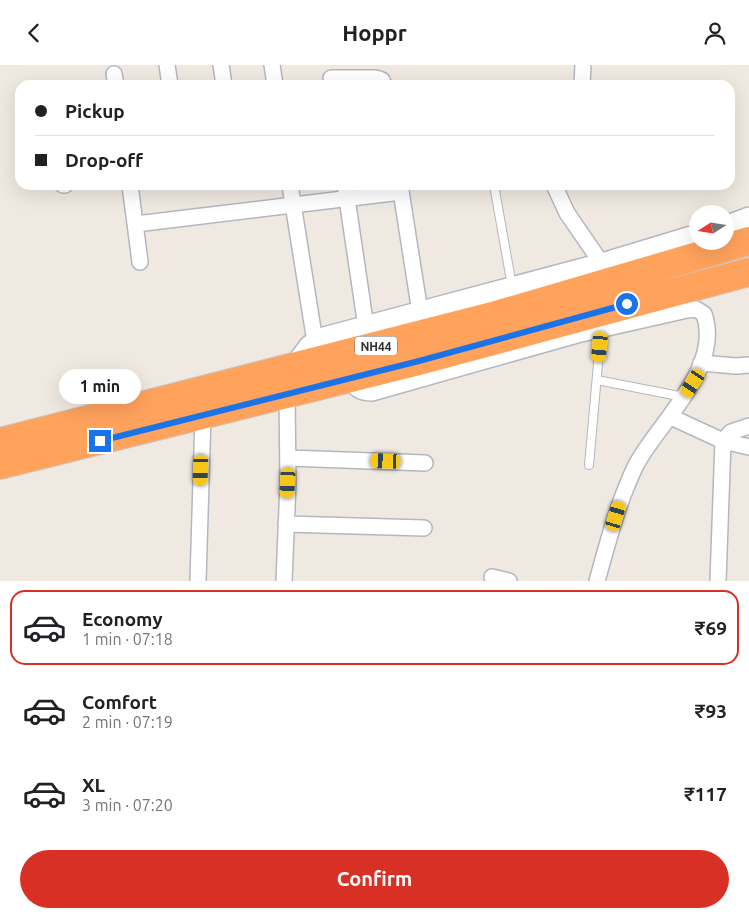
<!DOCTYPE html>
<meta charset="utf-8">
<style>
body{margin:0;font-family:Ubuntu,sans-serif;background:#f2f2f2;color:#202124;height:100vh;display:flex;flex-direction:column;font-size:19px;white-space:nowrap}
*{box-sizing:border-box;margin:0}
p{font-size:16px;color:#757577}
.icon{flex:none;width:28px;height:28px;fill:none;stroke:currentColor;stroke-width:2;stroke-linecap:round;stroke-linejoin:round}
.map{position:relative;height:516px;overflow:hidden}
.sheet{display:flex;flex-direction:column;background:#fff;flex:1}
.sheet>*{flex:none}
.top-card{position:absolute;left:15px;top:15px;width:720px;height:110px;border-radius:15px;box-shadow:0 5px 20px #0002;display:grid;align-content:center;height:110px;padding:0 20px;background:#fff}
.needle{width:32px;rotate:258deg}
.buttons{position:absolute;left:689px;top:140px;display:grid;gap:10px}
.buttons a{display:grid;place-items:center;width:45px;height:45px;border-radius:50%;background:#fff;box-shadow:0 5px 20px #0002;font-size:25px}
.end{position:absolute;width:22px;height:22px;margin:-11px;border:6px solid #1a73e8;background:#fff;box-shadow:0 0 0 2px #fff}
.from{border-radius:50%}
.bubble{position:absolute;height:35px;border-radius:18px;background:#fff;box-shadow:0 5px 20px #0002;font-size:16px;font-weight:600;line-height:35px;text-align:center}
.car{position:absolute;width:15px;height:30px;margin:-15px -8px;border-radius:6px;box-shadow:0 0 4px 1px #0007;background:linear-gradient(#f5c518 24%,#345 0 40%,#f5c518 0 76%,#345 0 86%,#f5c518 0)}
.top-card b{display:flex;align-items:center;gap:18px;height:48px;font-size:19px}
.top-card b+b{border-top:1px solid #e0e0e0}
.top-card i{width:12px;height:12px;background:#202124}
ul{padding:9px 0 0;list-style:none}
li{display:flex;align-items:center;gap:15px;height:75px;margin:0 10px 8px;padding:0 10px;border:2px solid transparent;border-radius:15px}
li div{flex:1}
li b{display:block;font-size:19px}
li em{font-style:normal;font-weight:600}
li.selected{border-color:#d93025}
li>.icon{width:45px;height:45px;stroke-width:1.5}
.button{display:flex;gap:10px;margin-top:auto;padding:10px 20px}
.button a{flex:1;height:58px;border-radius:30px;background:#d93025;color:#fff;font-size:20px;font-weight:600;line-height:58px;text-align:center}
header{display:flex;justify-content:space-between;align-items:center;height:65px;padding:0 20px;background:#fff;font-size:22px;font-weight:600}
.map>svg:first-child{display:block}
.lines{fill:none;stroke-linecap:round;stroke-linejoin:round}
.lane-casing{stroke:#b4b7c1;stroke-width:10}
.street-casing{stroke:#b4b7c1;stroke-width:18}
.secondary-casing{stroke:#b4b7c1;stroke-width:24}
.highway-casing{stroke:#c9c9c9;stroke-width:30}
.lane{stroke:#fff;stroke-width:8}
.street{stroke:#fff;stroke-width:15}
.secondary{stroke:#fff;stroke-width:21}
.highway{stroke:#ffa35c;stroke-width:28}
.route{stroke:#1a73e8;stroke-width:6}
.labels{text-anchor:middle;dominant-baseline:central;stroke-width:4;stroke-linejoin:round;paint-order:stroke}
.shield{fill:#fff;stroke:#6d6d6d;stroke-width:1}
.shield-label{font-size:12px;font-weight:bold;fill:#2e2e2e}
</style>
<header><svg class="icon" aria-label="back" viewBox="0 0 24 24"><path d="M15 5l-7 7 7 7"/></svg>Hoppr<svg class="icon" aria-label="person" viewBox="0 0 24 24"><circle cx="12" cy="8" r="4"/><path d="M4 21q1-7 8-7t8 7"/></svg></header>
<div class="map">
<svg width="749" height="516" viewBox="0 0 749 516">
<rect width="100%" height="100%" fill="#efe9e1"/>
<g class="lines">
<defs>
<g id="lane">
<path d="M494,120L512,221"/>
<path d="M597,315L684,332"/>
<path d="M589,400L601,265"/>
</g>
<g id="street">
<path d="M167,0L170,20"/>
<path d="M221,0L224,20"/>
<path d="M272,0L275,20"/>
<path d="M114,9L116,20"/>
<path d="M331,13H376L382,15L384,20"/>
<path d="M582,20L583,0"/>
<path d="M63,120H65"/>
<path d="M130,120L140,197"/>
<path d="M290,120L315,277"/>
<path d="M345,120L366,262"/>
<path d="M400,120L420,247"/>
<path d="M554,120L567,148L602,199"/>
<path d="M136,159L401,127"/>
<path d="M701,298L736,301L749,300"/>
<path d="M348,313C355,324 359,328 372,328L577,270L687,245L696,244L704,249C723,303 658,358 636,400C618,437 608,477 597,516"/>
<path d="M671,352L723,376L749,382"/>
<path d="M289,393L425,398"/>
<path d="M286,459L424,463"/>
<path d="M492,512L509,516"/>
<path d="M198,516L203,350"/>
<path d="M284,516L288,418L287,329"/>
<path d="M718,516L723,376L731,367L749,361"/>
</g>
<g id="secondary">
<path d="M725,162L749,153"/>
<path d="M294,302L310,281L324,273L602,199L698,170"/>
</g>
<g id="highway">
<path d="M0,377L496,250L749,176"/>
<path d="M0,400L419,296L749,207"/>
</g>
</defs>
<use href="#lane" class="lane-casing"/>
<use href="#street" class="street-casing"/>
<use href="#secondary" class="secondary-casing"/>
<use href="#highway" class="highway-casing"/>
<use href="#lane" class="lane"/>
<use href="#street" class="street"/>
<use href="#secondary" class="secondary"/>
<use href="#highway" class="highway"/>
</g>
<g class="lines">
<path class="route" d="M100,376L419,296L627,239"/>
</g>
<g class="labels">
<rect class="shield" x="355" y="271.5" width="42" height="19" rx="4"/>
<g class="shield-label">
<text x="376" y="281">NH44</text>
</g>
</g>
</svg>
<div class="buttons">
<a><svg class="needle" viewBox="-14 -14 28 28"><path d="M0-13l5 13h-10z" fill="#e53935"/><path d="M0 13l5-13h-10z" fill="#757577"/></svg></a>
</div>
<i class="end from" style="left:627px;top:239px"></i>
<i class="end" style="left:100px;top:376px"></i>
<div class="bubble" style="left:59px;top:304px;width:82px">1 min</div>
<i class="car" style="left:600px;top:282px;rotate:185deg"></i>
<i class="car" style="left:693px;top:318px;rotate:213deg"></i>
<i class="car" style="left:386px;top:396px;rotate:272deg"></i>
<i class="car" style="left:201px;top:405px;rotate:182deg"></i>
<i class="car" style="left:288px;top:418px;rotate:183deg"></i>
<i class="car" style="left:616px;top:451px;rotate:17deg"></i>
<div class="top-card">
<b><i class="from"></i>Pickup</b>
<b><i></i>Drop-off</b>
</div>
</div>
<section class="sheet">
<ul>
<li class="selected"><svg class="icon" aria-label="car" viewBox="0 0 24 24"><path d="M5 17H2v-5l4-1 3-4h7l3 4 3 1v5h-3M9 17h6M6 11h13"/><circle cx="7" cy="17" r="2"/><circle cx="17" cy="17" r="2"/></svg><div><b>Economy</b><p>1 min · 07:18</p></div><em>₹69</em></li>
<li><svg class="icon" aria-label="car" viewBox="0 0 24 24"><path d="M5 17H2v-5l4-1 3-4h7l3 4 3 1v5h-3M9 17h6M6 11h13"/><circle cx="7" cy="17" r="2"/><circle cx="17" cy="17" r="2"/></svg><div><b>Comfort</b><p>2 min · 07:19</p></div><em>₹93</em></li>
<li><svg class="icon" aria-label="car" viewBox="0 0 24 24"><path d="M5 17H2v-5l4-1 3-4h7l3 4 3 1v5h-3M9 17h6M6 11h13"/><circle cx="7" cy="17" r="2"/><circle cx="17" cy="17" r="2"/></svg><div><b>XL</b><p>3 min · 07:20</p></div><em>₹117</em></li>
</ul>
<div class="button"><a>Confirm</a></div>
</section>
